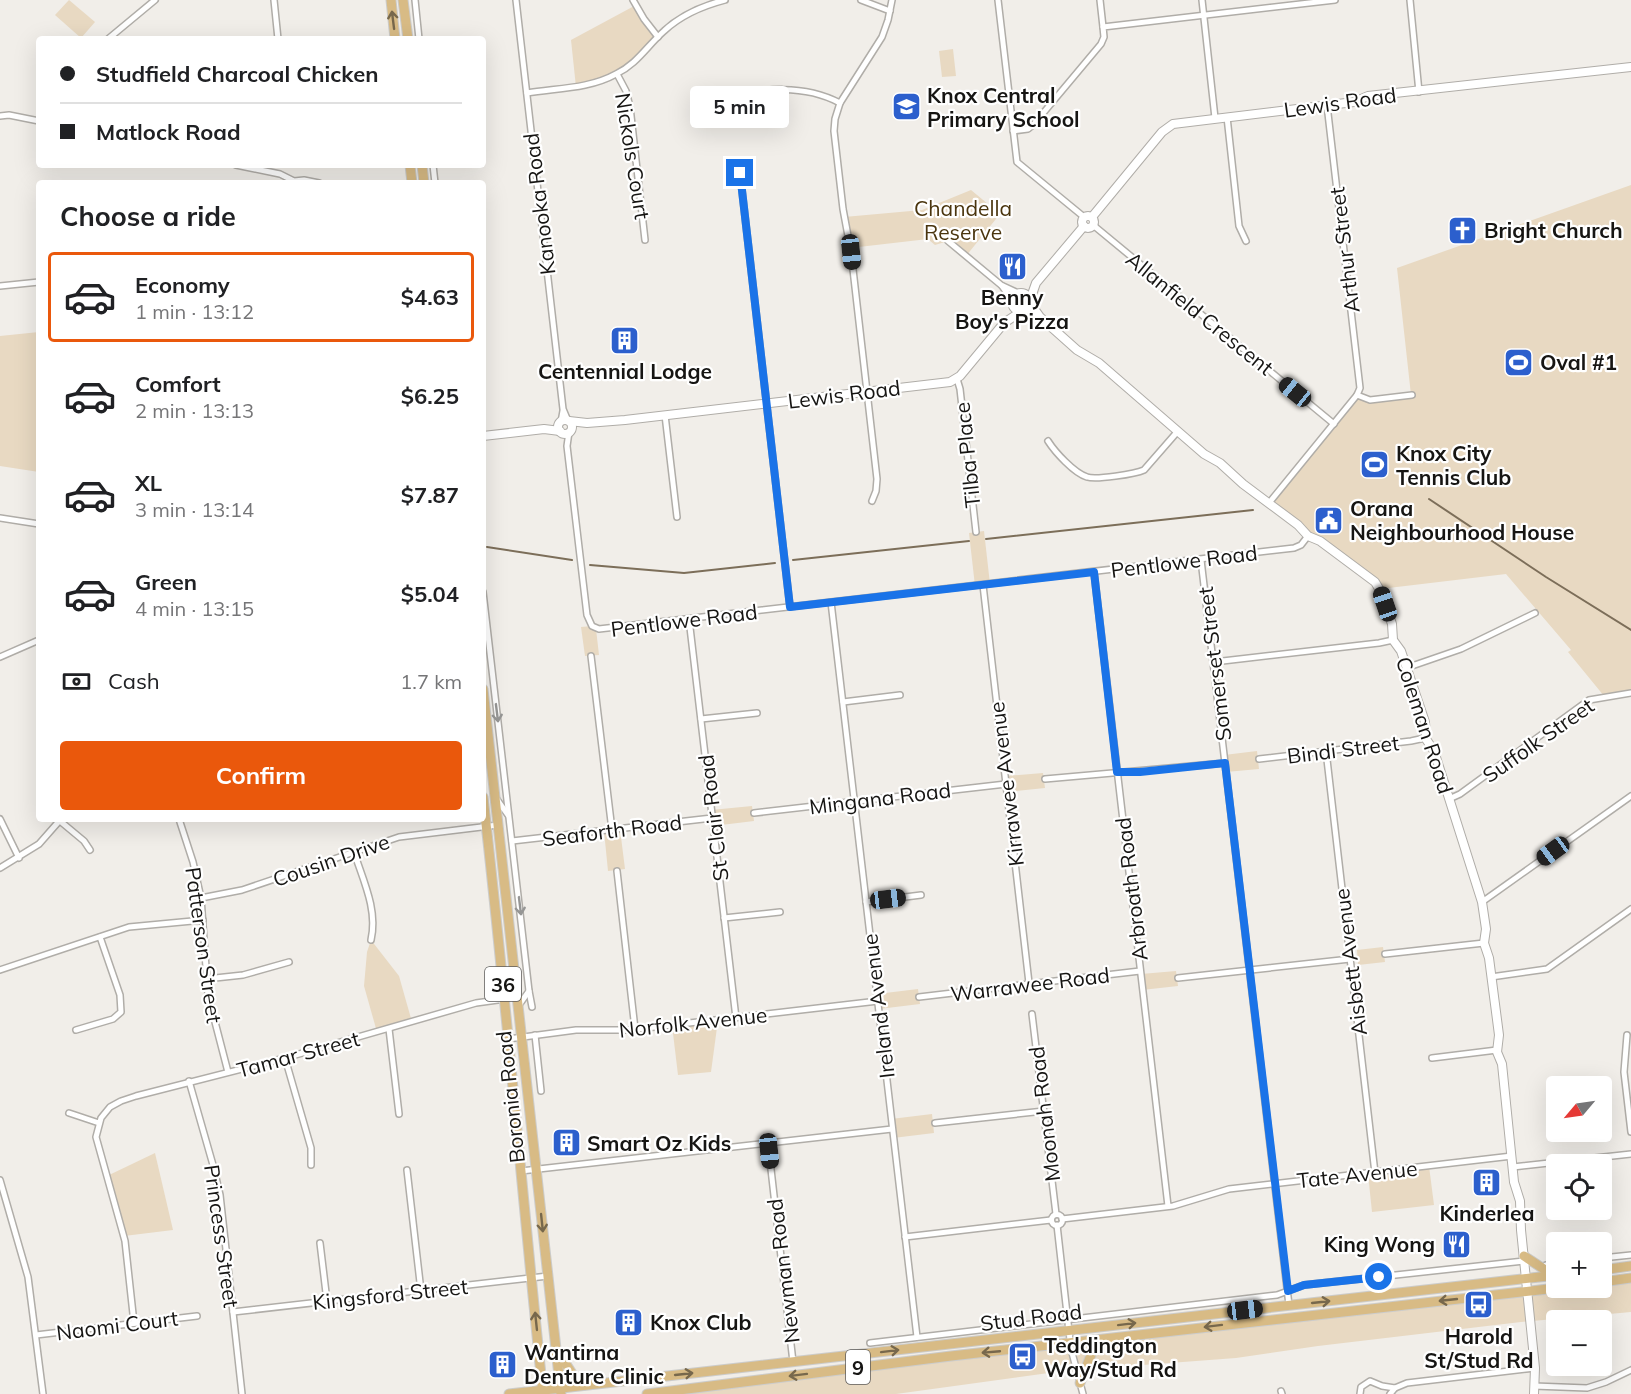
<!DOCTYPE html>
<meta charset="utf-8">
<style>
body{margin:0;font-family:Mulish,sans-serif;background:#f6f6f6;color:#202124;height:100vh;display:flex;flex-direction:column;font-size:22px;white-space:nowrap}
*{box-sizing:border-box;margin:0}
p{font-size:20px;color:#757577}
.icon{flex:none;width:33px;height:33px;fill:none;stroke:currentColor;stroke-width:2;stroke-linecap:round;stroke-linejoin:round}
.map{position:relative;flex:1;overflow:hidden}
.sheet{position:absolute;left:36px;top:180px;width:450px;height:642px;display:flex;flex-direction:column;background:#fff;border-radius:6px;box-shadow:0 6px 24px #0002}
.sheet>*{flex:none}
.banner{position:absolute;left:36px;top:36px;width:450px;height:132px;border-radius:6px;box-shadow:0 6px 24px #0002;display:grid;align-content:center;height:132px;padding:0 24px;background:#fff}
.needle{width:39px;rotate:241deg}
.fabs{position:absolute;left:1546px;top:1076px;display:grid;gap:12px}
.fabs a{display:grid;place-items:center;width:66px;height:66px;border-radius:6px;background:#fff;box-shadow:0 6px 24px #0002;font-size:30px}
.end{position:absolute;width:27px;height:27px;margin:-14px;border:8px solid #1a73e8;background:#fff;box-shadow:0 0 0 3px #fff}
.from{border-radius:50%}
.bubble{position:absolute;height:42px;border-radius:6px;background:#fff;box-shadow:0 6px 24px #0002;font-size:20px;font-weight:700;line-height:42px;text-align:center}
.car{position:absolute;width:18px;height:36px;margin:-18px -9px;border-radius:8px;box-shadow:0 0 4px 2px #0007;background:linear-gradient(#222 24%,#8ab4d8 0 40%,#222 0 76%,#8ab4d8 0 86%,#222 0)}
.banner b{display:flex;align-items:center;gap:21px;height:57px;font-size:22px}
.banner b+b{border-top:2px solid #e0e0e0}
.banner i{width:15px;height:15px;background:#202124}
ul{padding:0;list-style:none}
li{display:flex;align-items:center;gap:18px;height:90px;margin:0 12px 9px;padding:0 12px;border:3px solid transparent;border-radius:6px}
li div{flex:1}
li b{display:block;font-size:22px}
li em{font-style:normal;font-weight:700}
li.selected{border-color:#ea580c}
li>.icon{width:54px;height:54px;stroke-width:1.5}
h2{padding:0 24px;font-size:27px;line-height:72px}
.pay{display:flex;align-items:center;gap:15px;height:66px;padding:0 24px;font-size:22px}
.pay p{margin-inline-start:auto}
.action{display:flex;gap:12px;margin-top:auto;padding:12px 24px}
.action a{flex:1;height:69px;border-radius:6px;background:#ea580c;color:#fff;font-size:24px;font-weight:700;line-height:69px;text-align:center}
.map>svg:first-child{display:block}
.green{fill:#e8d9c2}
.lines{fill:none;stroke-linecap:round;stroke-linejoin:round}
.stream{stroke:#7c6e59;stroke-width:2}
.street-casing{stroke:#b0ada8;stroke-width:8}
.secondary-casing{stroke:#b0ada8;stroke-width:10}
.primary-casing{stroke:#cccccb;stroke-width:11}
.street{stroke:#fff;stroke-width:5}
.secondary{stroke:#fff;stroke-width:8}
.primary{stroke:#d8bb85;stroke-width:9}
.oneway{stroke:#77684c}
.oneway2{stroke:#969695}
.route{stroke:#1a73e8;stroke-width:8}
.labels{text-anchor:middle;dominant-baseline:central;stroke-width:4.5;stroke-linejoin:round;paint-order:stroke}
.shield{fill:#fff;stroke:#5c5b5a;stroke-width:1.5}
.shield-label{font-size:20px;font-weight:bold;fill:#161513}
.poi-label{font-size:21px;font-weight:bold;fill:#161513;stroke:#fff;text-anchor:start}
.street-label{font-size:21px;fill:#161513;stroke:#fff}
.park-label{font-size:21px;fill:#4a350e;stroke:#fff}
</style>
<div class="map">
<svg width="1631" height="1394" viewBox="0 0 1631 1394">
<rect width="100%" height="100%" fill="#f1eee9"/>
<g class="green">
<path d="M69,0L95,22L81,38L55,15Z"/>
<path d="M636,5L658,37L623,70L576,87L571,40Z"/>
<path d="M953,49L956,76L942,77L939,51Z"/>
<path d="M1631,185V693L1604,696L1568,652L1571,650L1506,574L1380,589L1269,503L1357,395L1367,400L1411,395L1397,268Z"/>
<path d="M971,190L1000,214L966,256L948,241L935,245L928,239L850,248L844,217L922,210Z"/>
<path d="M39,332V472L0,466V336Z"/>
<path d="M984,531L990,584L975,586L969,533Z"/>
<path d="M592,626L596,629L599,655L585,656L581,627Z"/>
<path d="M1257,751L1259,769L1226,772L1224,755Z"/>
<path d="M1043,773L1045,788L1006,792L1005,776Z"/>
<path d="M752,806L754,821L713,826L711,810Z"/>
<path d="M620,829L625,869L608,871L604,831Z"/>
<path d="M371,940L399,976L412,1022L377,1032L364,986L367,952Z"/>
<path d="M1383,947L1385,962L1358,965L1357,950Z"/>
<path d="M1176,971L1178,986L1142,990L1141,974Z"/>
<path d="M918,989L920,1004L879,1009L877,994Z"/>
<path d="M718,1020L711,1072L678,1075L672,1025Z"/>
<path d="M932,1114L934,1133L893,1138L891,1119Z"/>
<path d="M155,1153L173,1230L124,1236L107,1176Z"/>
<path d="M1429,1166L1434,1205L1372,1212L1368,1174Z"/>
<path d="M1631,1279V1312L1521,1322L1318,1346L1236,1358L1063,1371L896,1394H646L1569,1287H1602V1283Z"/>
</g>
<g class="lines">
<g class="stream">
<path d="M1429,499L1546,577L1631,630"/>
<path d="M986,539L1253,510"/>
<path d="M487,547L572,560"/>
<path d="M793,560L969,541"/>
<path d="M590,565L684,573L775,563"/>
</g>
<defs>
<g id="street">
<path d="M274,0L278,39"/>
<path d="M415,0L419,39"/>
<path d="M516,0L563,409L568,421"/>
<path d="M633,0L644,19L658,37"/>
<path d="M861,0L890,11"/>
<path d="M998,0L1017,162L1084,217"/>
<path d="M1100,0L1103,27"/>
<path d="M1202,0L1215,118"/>
<path d="M1410,0L1419,92"/>
<path d="M108,39L155,0"/>
<path d="M617,74L626,91L630,107L645,240"/>
<path d="M527,93C557,88 589,89 616,74C637,64 647,46 664,31C681,15 702,6 725,0"/>
<path d="M724,98C763,88 804,84 840,103"/>
<path d="M1327,105L1360,388L1357,395"/>
<path d="M0,116L9,115L39,121"/>
<path d="M1227,117L1239,226L1246,241"/>
<path d="M1013,131L1028,129L1034,124L1101,44L1104,37L1103,27L1335,0"/>
<path d="M236,165L280,174L294,181L304,180L319,183"/>
<path d="M433,165L435,183"/>
<path d="M740,173L790,607"/>
<path d="M1093,225L1334,424"/>
<path d="M948,241L1001,285L1018,293"/>
<path d="M0,286L39,282"/>
<path d="M1002,286L1012,300"/>
<path d="M957,379L960,389L976,532"/>
<path d="M665,415L677,517"/>
<path d="M561,422L563,411"/>
<path d="M569,432L567,446L587,615L592,626L599,629L1294,548L1301,545L1308,536"/>
<path d="M1048,441C1055,452 1074,473 1087,477C1096,480 1135,474 1144,470L1178,431"/>
<path d="M872,501L876,491L877,479L851,252L843,209L834,131L835,119L840,103L882,37L888,20L892,0"/>
<path d="M1269,503L1357,395L1370,400L1412,395"/>
<path d="M0,518L39,524"/>
<path d="M1201,560L1289,1305"/>
<path d="M1094,572L1168,1206"/>
<path d="M983,585L1029,983"/>
<path d="M483,592L529,991L519,1005"/>
<path d="M831,602L917,1337"/>
<path d="M689,619L736,1018"/>
<path d="M591,656L612,830"/>
<path d="M0,657L39,640"/>
<path d="M1214,662L1379,643L1393,640"/>
<path d="M1406,668L1461,649L1535,613"/>
<path d="M843,702L900,695"/>
<path d="M701,719L757,713"/>
<path d="M1326,751L1375,1173"/>
<path d="M1259,759L1411,741L1425,738"/>
<path d="M1045,779L1225,763"/>
<path d="M496,798L508,815"/>
<path d="M1449,799L1460,794L1589,700L1631,693"/>
<path d="M754,813L1006,784"/>
<path d="M0,819L19,858"/>
<path d="M179,819L193,862L201,898L208,995L228,1072"/>
<path d="M60,821L84,841L90,850"/>
<path d="M512,841L712,818"/>
<path d="M354,852C363,880 378,910 371,940"/>
<path d="M0,868L39,844L61,819"/>
<path d="M617,871L635,1029"/>
<path d="M201,898L242,890L399,837L498,825"/>
<path d="M866,902L921,895"/>
<path d="M1482,902L1631,796"/>
<path d="M724,918L780,912"/>
<path d="M1385,954L1484,943"/>
<path d="M0,970L129,927L203,920"/>
<path d="M1491,977L1547,969L1631,909"/>
<path d="M1178,978L1350,959"/>
<path d="M206,979L243,975L289,962"/>
<path d="M529,991L532,1007"/>
<path d="M919,997L1140,971"/>
<path d="M1032,1014L1056,1214"/>
<path d="M389,1029L399,1114"/>
<path d="M76,1030L113,1019L121,1012L120,995L100,937"/>
<path d="M535,1035L541,1091"/>
<path d="M1627,1035L1624,1072L1631,1132"/>
<path d="M508,1039L576,1030H629L878,1001"/>
<path d="M285,1058L311,1148V1165"/>
<path d="M1432,1058L1497,1050"/>
<path d="M189,1081L213,1165L220,1195L242,1394"/>
<path d="M69,1113L99,1123"/>
<path d="M935,1123L1044,1111"/>
<path d="M768,1143L793,1362"/>
<path d="M1513,1167L1631,1154"/>
<path d="M407,1170L421,1291"/>
<path d="M521,1171L892,1129"/>
<path d="M0,1180L28,1277L43,1394"/>
<circle cx="1057" cy="1220" r="5.5"/>
<path d="M1062,1219L1173,1206L1229,1189L1512,1156"/>
<path d="M1057,1225L1071,1349L1083,1394"/>
<path d="M905,1237L1051,1220"/>
<path d="M320,1243L327,1301"/>
<path d="M1602,1258L1631,1255"/>
<path d="M1546,1265L1557,1264"/>
<path d="M233,1312L548,1276"/>
<path d="M134,1323L125,1241L96,1137L101,1118L110,1107L121,1101L136,1096L285,1058L476,1003L505,999"/>
<path d="M36,1335L197,1316"/>
<path d="M870,1343L1277,1295L1304,1285L1524,1261"/>
<path d="M1534,1386L1587,1388L1606,1382L1631,1370"/>
<path d="M1281,1391L1282,1394"/>
<path d="M1360,1394L1361,1387L1370,1381L1382,1386L1395,1388"/>
<path d="M1390,1394L1395,1388L1407,1383L1535,1368"/>
</g>
<g id="secondary">
<circle cx="1088" cy="222" r="6"/>
<path d="M1092,217L1162,132L1173,124L1354,102L1368,96L1631,67"/>
<circle cx="1021" cy="302" r="9"/>
<path d="M1030,300L1036,283L1084,226"/>
<path d="M1030,303L1040,317L1077,350L1099,363L1204,454L1220,463L1243,484L1298,525L1308,536L1320,541L1375,582L1381,592L1392,624L1393,640L1401,651L1425,722L1426,739L1434,751L1482,902L1486,929L1484,943L1489,958L1499,1035L1497,1052L1502,1064L1514,1182L1520,1201L1521,1230L1535,1368L1534,1394"/>
<circle cx="565" cy="427" r="7"/>
<path d="M569,421L587,423L625,420L950,382L960,376L1004,323L1022,311"/>
<path d="M483,436L544,429L560,431"/>
</g>
<g id="primary">
<path d="M391,0L395,39"/>
<path d="M403,0L408,39"/>
<path d="M410,165L412,183"/>
<path d="M422,165L424,183"/>
<path d="M483,689L561,1394"/>
<path d="M483,797C506,996 522,1195 543,1394"/>
<path d="M1524,1256L1553,1275"/>
<path d="M1602,1270L1631,1266"/>
<path d="M1602,1282L1631,1278"/>
<path d="M558,1352L573,1375L584,1385"/>
<path d="M1080,1383L1093,1350L1105,1341"/>
<path d="M509,1394L1557,1275"/>
<path d="M647,1394L951,1356L1566,1287"/>
</g>
</defs>
<use href="#street" class="street-casing"/>
<use href="#secondary" class="secondary-casing"/>
<use href="#primary" class="primary-casing"/>
<use href="#street" class="street"/>
<use href="#secondary" class="secondary"/>
<use href="#primary" class="primary"/>
</g>
<defs><path id="oneway-shaft" d="M-6 0H5M1.5-3L5.5 0L1.5 3" fill="none" stroke-width="1.6" stroke-linecap="round" stroke-linejoin="round" transform="scale(1.5)"/></defs>
<g class="oneway">
<use href="#oneway-shaft" transform="translate(393 20) rotate(-97)"/>
<use href="#oneway-shaft" transform="translate(542 1223) rotate(84)"/>
<use href="#oneway-shaft" transform="translate(1448 1300) rotate(174)"/>
<use href="#oneway-shaft" transform="translate(1321 1302) rotate(-6)"/>
<use href="#oneway-shaft" transform="translate(536 1321) rotate(-96)"/>
<use href="#oneway-shaft" transform="translate(1127 1324) rotate(-7)"/>
<use href="#oneway-shaft" transform="translate(1213 1326) rotate(173)"/>
<use href="#oneway-shaft" transform="translate(890 1351) rotate(-7)"/>
<use href="#oneway-shaft" transform="translate(991 1352) rotate(175)"/>
<use href="#oneway-shaft" transform="translate(684 1374) rotate(-6)"/>
<use href="#oneway-shaft" transform="translate(798 1375) rotate(173)"/>
</g>
<g class="oneway2">
<use href="#oneway-shaft" transform="translate(497 713) rotate(83)"/>
<use href="#oneway-shaft" transform="translate(520 906) rotate(83)"/>
</g>
<g class="lines">
<path class="route" d="M740,173L790,607L1094,572L1117,772H1140L1225,763L1288,1291L1304,1285L1379,1277"/>
</g>
<defs>
<symbol id="school-square" viewBox="-11 -11 22 22"><rect x="-9" y="-9" width="18" height="18" rx="4" fill="#2c5fcd" stroke="#fff"/><path d="M0-5L7-2L0 1L-7-2ZM-4 1L0 2.5L4 1V4Q0 6-4 4Z" fill="#fff"/></symbol>
<symbol id="church-square" viewBox="-11 -11 22 22"><rect x="-9" y="-9" width="18" height="18" rx="4" fill="#2c5fcd" stroke="#fff"/><path d="M-1.2-6h2.4v3.5h3.3v2.4h-3.3V6h-2.4V-.1h-3.3v-2.4h3.3Z" fill="#fff"/></symbol>
<symbol id="restaurant-square" viewBox="-11 -11 22 22"><rect x="-9" y="-9" width="18" height="18" rx="4" fill="#2c5fcd" stroke="#fff"/><path d="M-5-6h1v4h1v-4h1v4h1v-4h1v5L-1.5 .5V6h-2V.5L-5-1ZM5-6V6H3V1.5H1.5Q1.5-4 5-6Z" fill="#fff"/></symbol>
<symbol id="building-square" viewBox="-11 -11 22 22"><rect x="-9" y="-9" width="18" height="18" rx="4" fill="#2c5fcd" stroke="#fff"/><path d="M-4-6H4V6H1V3H-1V6H-4ZM-2.5-4.3h1.7v1.8h-1.7ZM.8-4.3h1.7v1.8H.8ZM-2.5-1h1.7V.8h-1.7ZM.8-1h1.7V.8H.8Z" fill="#fff"/></symbol>
<symbol id="stadium-square" viewBox="-11 -11 22 22"><rect x="-9" y="-9" width="18" height="18" rx="4" fill="#2c5fcd" stroke="#fff"/><path d="M0-5a6.5 5 0 1 0 0 10a6.5 5 0 1 0 0-10ZM-3.5-1.8h7v3.6h-7Z" fill="#fff"/></symbol>
<symbol id="civic-square" viewBox="-11 -11 22 22"><rect x="-9" y="-9" width="18" height="18" rx="4" fill="#2c5fcd" stroke="#fff"/><path d="M-.6-6.5H3V-4.5H.6V-3L4-1V1h2V6H-6V1h2V-1L-.6-3ZM-1.2 2.5V6h2.4V2.5Z" fill="#fff"/></symbol>
<symbol id="bus-square" viewBox="-11 -11 22 22"><rect x="-9" y="-9" width="18" height="18" rx="4" fill="#2c5fcd" stroke="#fff"/><path d="M-5-6H5V4H4V6H2V4H-2V6H-4V4H-5ZM-3.5-4V0h7V-4ZM-3.5 1.2v1.5H-2V1.2ZM2 1.2v1.5H3.5V1.2Z" fill="#fff"/></symbol>
</defs>
<g fill-rule="evenodd">
<use href="#school-square" x="890" y="90" width="33" height="33"/>
<use href="#church-square" x="1446" y="214" width="33" height="33"/>
<use href="#restaurant-square" x="996" y="250" width="33" height="33"/>
<use href="#building-square" x="608" y="324" width="33" height="33"/>
<use href="#stadium-square" x="1502" y="346" width="33" height="33"/>
<use href="#stadium-square" x="1358" y="448" width="33" height="33"/>
<use href="#civic-square" x="1312" y="504" width="33" height="33"/>
<use href="#building-square" x="550" y="1126" width="33" height="33"/>
<use href="#building-square" x="1470" y="1166" width="33" height="33"/>
<use href="#restaurant-square" x="1440" y="1228" width="33" height="33"/>
<use href="#bus-square" x="1462" y="1288" width="33" height="33"/>
<use href="#building-square" x="612" y="1306" width="33" height="33"/>
<use href="#bus-square" x="1006" y="1340" width="33" height="33"/>
<use href="#building-square" x="486" y="1348" width="33" height="33"/>
</g>
<g class="labels">
<g class="shield">
<rect x="485" y="967" width="36" height="34" rx="4.5"/>
<rect x="846" y="1350" width="24" height="34" rx="4.5"/>
</g>
<g class="shield-label">
<text x="503" y="984">36</text>
<text x="858" y="1367">9</text>
</g>
<g class="poi-label">
<text x="927" y="95">Knox Central<tspan x="927" dy="24">Primary School</tspan></text>
<text x="1484" y="230">Bright Church</text>
<text x="1012" y="297" text-anchor="middle">Benny<tspan x="1012" dy="24">Boy's Pizza</tspan></text>
<text x="1540" y="362">Oval #1</text>
<text x="625" y="371" text-anchor="middle">Centennial Lodge</text>
<text x="1396" y="453">Knox City<tspan x="1396" dy="24">Tennis Club</tspan></text>
<text x="1350" y="508">Orana<tspan x="1350" dy="24">Neighbourhood House</tspan></text>
<text x="587" y="1143">Smart Oz Kids</text>
<text x="1487" y="1213" text-anchor="middle">Kinderlea</text>
<text x="1435" y="1244" text-anchor="end">King Wong</text>
<text x="650" y="1322">Knox Club</text>
<text x="1479" y="1336" text-anchor="middle">Harold<tspan x="1479" dy="24">St/Stud Rd</tspan></text>
<text x="1044" y="1345">Teddington<tspan x="1044" dy="24">Way/Stud Rd</tspan></text>
<text x="524" y="1352">Wantirna<tspan x="524" dy="24">Denture Clinic</tspan></text>
</g>
<g class="street-label">
<text transform="translate(1340 102) rotate(-8)">Lewis Road</text>
<text transform="translate(633 156) rotate(81)">Nickols Court</text>
<text transform="translate(539 204) rotate(-97)">Kanooka Road</text>
<text transform="translate(1344 250) rotate(-97)">Arthur Street</text>
<text transform="translate(1200 313) rotate(39)">Allanfield Crescent</text>
<text transform="translate(844 394) rotate(-7)">Lewis Road</text>
<text transform="translate(967 455) rotate(-96)">Tilba Place</text>
<text transform="translate(1184 561) rotate(-7)">Pentlowe Road</text>
<text transform="translate(684 620) rotate(-7)">Pentlowe Road</text>
<text transform="translate(1214 664) rotate(-97)">Somerset Street</text>
<text transform="translate(1425 725) rotate(72)">Coleman Road</text>
<text transform="translate(1538 740) rotate(-35)">Suffolk Street</text>
<text transform="translate(1343 749) rotate(-7)">Bindi Street</text>
<text transform="translate(1006 784) rotate(-97)">Kirrawee Avenue</text>
<text transform="translate(880 798) rotate(-7)">Mingana Road</text>
<text transform="translate(713 818) rotate(-97)">St Clair Road</text>
<text transform="translate(612 830) rotate(-7)">Seaforth Road</text>
<text transform="translate(331 860) rotate(-19)">Cousin Drive</text>
<text transform="translate(1131 889) rotate(-97)">Arbroath Road</text>
<text transform="translate(204 945) rotate(82)">Patterson Street</text>
<text transform="translate(1350 962) rotate(-97)">Aisbett Avenue</text>
<text transform="translate(1030 984) rotate(-7)">Warrawee Road</text>
<text transform="translate(878 1006) rotate(-97)">Ireland Avenue</text>
<text transform="translate(693 1022) rotate(-6)">Norfolk Avenue</text>
<text transform="translate(298 1054) rotate(-15)">Tamar Street</text>
<text transform="translate(510 1097) rotate(-96)">Boronia Road</text>
<text transform="translate(1044 1114) rotate(-97)">Moonah Road</text>
<text transform="translate(1357 1174) rotate(-6)">Tate Avenue</text>
<text transform="translate(222 1236) rotate(82)">Princess Street</text>
<text transform="translate(783 1271) rotate(-97)">Newman Road</text>
<text transform="translate(390 1294) rotate(-6)">Kingsford Street</text>
<text transform="translate(1031 1317) rotate(-7)">Stud Road</text>
<text transform="translate(117 1325) rotate(-7)">Naomi Court</text>
</g>
<g class="park-label">
<text x="963" y="208">Chandella<tspan x="963" dy="24">Reserve</tspan></text>
</g>
</g>
</svg>
<div class="fabs">
<a><svg class="needle" viewBox="-14 -14 28 28"><path d="M0-13l5 13h-10z" fill="#e53935"/><path d="M0 13l5-13h-10z" fill="#757577"/></svg></a>
<a><svg class="icon" aria-label="locate" viewBox="0 0 24 24"><circle cx="12" cy="12" r="6"/><path d="M12 2v4M12 18v4M2 12h4M18 12h4"/></svg></a>
<a>+</a>
<a>−</a>
</div>
<i class="end from" style="left:1379px;top:1277px"></i>
<i class="end" style="left:740px;top:173px"></i>
<div class="bubble" style="left:690px;top:86px;width:99px">5 min</div>
<i class="car" style="left:851px;top:252px;rotate:174deg"></i>
<i class="car" style="left:1295px;top:392px;rotate:309deg"></i>
<i class="car" style="left:1385px;top:604px;rotate:341deg"></i>
<i class="car" style="left:1553px;top:851px;rotate:234deg"></i>
<i class="car" style="left:888px;top:899px;rotate:83deg"></i>
<i class="car" style="left:769px;top:1151px;rotate:174deg"></i>
<i class="car" style="left:1245px;top:1310px;rotate:83deg"></i>
<div class="banner">
<b><i class="from"></i>Studfield Charcoal Chicken</b>
<b><i></i>Matlock Road</b>
</div>
<section class="sheet">
<h2>Choose a ride</h2>
<ul>
<li class="selected"><svg class="icon" aria-label="car" viewBox="0 0 24 24"><path d="M5 17H2v-5l4-1 3-4h7l3 4 3 1v5h-3M9 17h6M6 11h13"/><circle cx="7" cy="17" r="2"/><circle cx="17" cy="17" r="2"/></svg><div><b>Economy</b><p>1 min · 13:12</p></div><em>$4.63</em></li>
<li><svg class="icon" aria-label="car" viewBox="0 0 24 24"><path d="M5 17H2v-5l4-1 3-4h7l3 4 3 1v5h-3M9 17h6M6 11h13"/><circle cx="7" cy="17" r="2"/><circle cx="17" cy="17" r="2"/></svg><div><b>Comfort</b><p>2 min · 13:13</p></div><em>$6.25</em></li>
<li><svg class="icon" aria-label="car" viewBox="0 0 24 24"><path d="M5 17H2v-5l4-1 3-4h7l3 4 3 1v5h-3M9 17h6M6 11h13"/><circle cx="7" cy="17" r="2"/><circle cx="17" cy="17" r="2"/></svg><div><b>XL</b><p>3 min · 13:14</p></div><em>$7.87</em></li>
<li><svg class="icon" aria-label="car" viewBox="0 0 24 24"><path d="M5 17H2v-5l4-1 3-4h7l3 4 3 1v5h-3M9 17h6M6 11h13"/><circle cx="7" cy="17" r="2"/><circle cx="17" cy="17" r="2"/></svg><div><b>Green</b><p>4 min · 13:15</p></div><em>$5.04</em></li>
</ul>
<div class="pay"><svg class="icon" aria-label="cash" viewBox="0 0 24 24"><path d="M3 7h18v10H3z"/><circle cx="12" cy="12" r="2"/></svg>Cash<p>1.7 km</p></div>
<div class="action"><a>Confirm</a></div>
</section>
</div>
